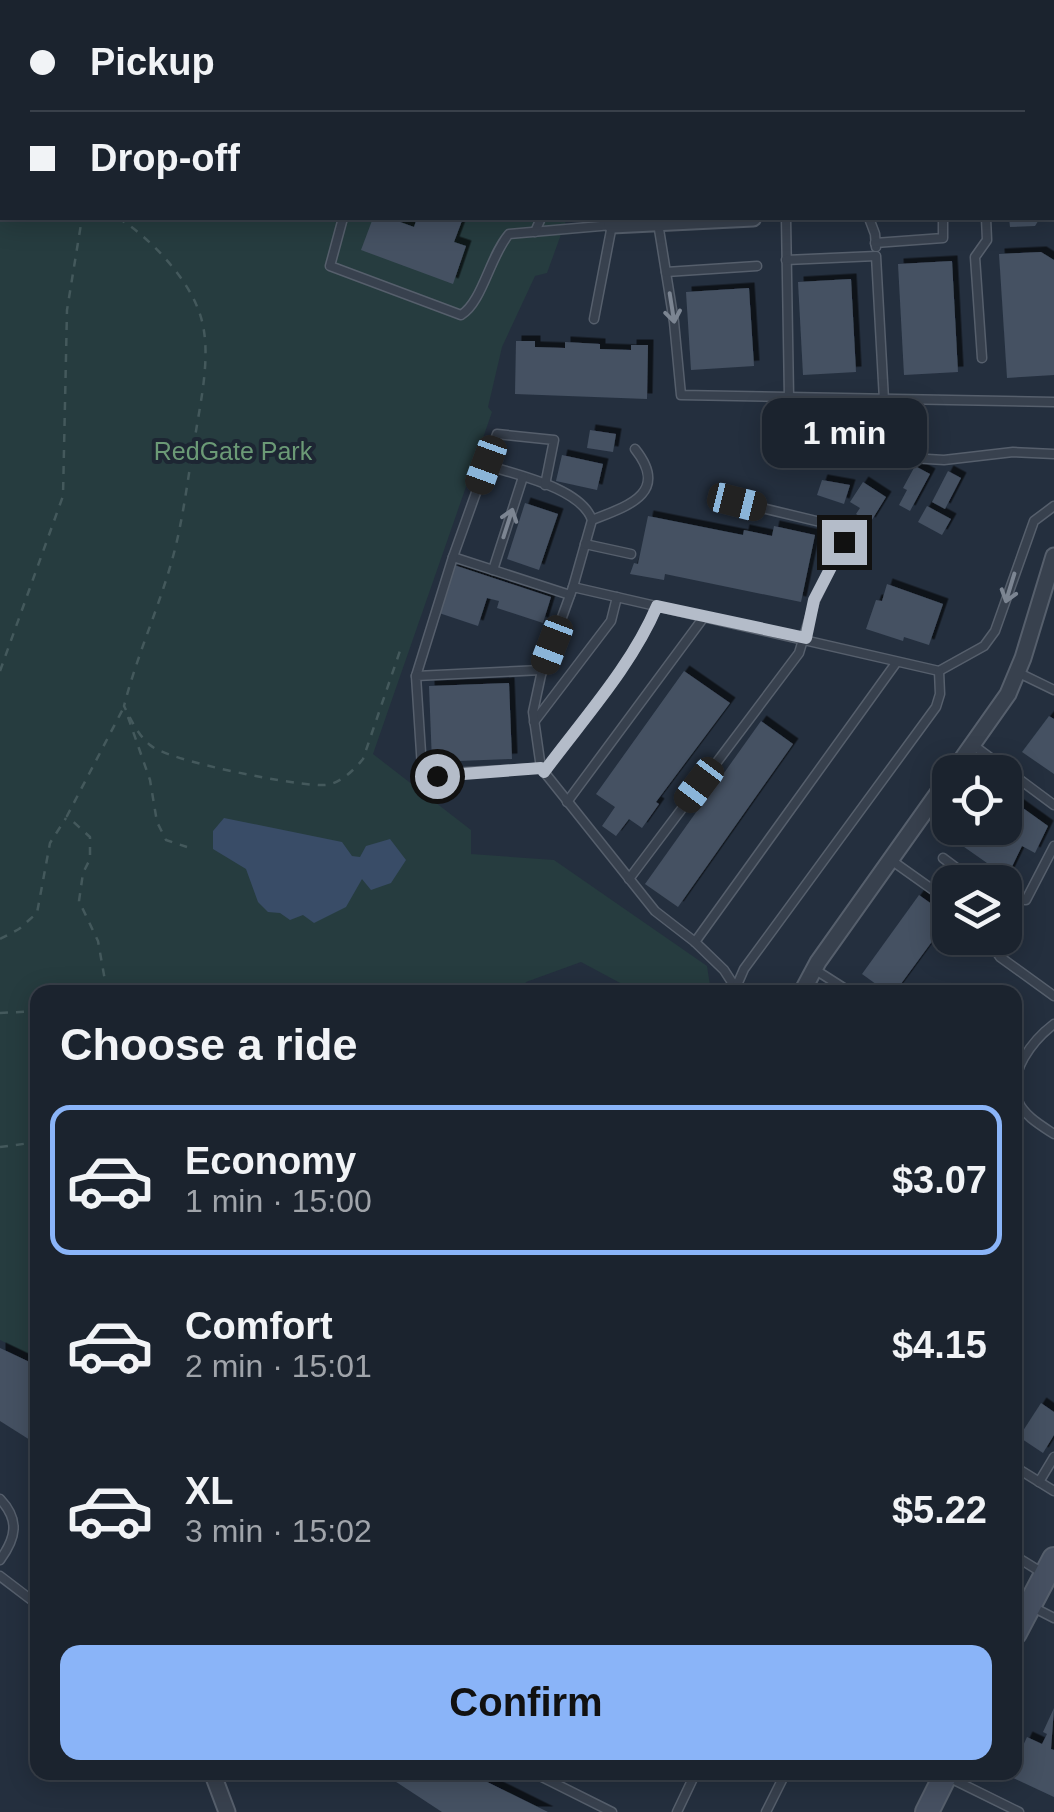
<!DOCTYPE html>
<meta charset="utf-8">
<style>
body{margin:0;font-family:Arial,sans-serif;background:#282f3a;color:#f1f3f6;height:100vh;display:flex;flex-direction:column;font-size:38px;white-space:nowrap}
*{box-sizing:border-box;margin:0}
p{font-size:32px;color:#a0a4aa}
.icon{flex:none;width:55px;height:55px;fill:none;stroke:currentColor;stroke-width:2;stroke-linecap:round;stroke-linejoin:round}
.map{position:relative;flex:1;overflow:hidden}
.drawer{position:absolute;left:30px;top:985px;width:992px;height:795px;display:flex;flex-direction:column;background:#1b232e;border-radius:20px;box-shadow:0 5px 25px #0003,0 0 0 2px #39404a}
.drawer>*{flex:none}
.hud{position:absolute;left:0px;top:0px;width:1055px;height:220px;box-shadow:0 5px 25px #0003,0 0 0 2px #39404a;display:grid;align-content:center;height:220px;padding:0 30px;background:#1b232e}
.buttons{position:absolute;left:932px;top:755px;display:grid;gap:20px}
.buttons a{display:grid;place-items:center;width:90px;height:90px;border-radius:20px;background:#1b232e;box-shadow:0 5px 25px #0003,0 0 0 2px #39404a;font-size:50px}
.end{position:absolute;width:45px;height:45px;margin:-22px;border:12px solid #b4bcc9;background:#111;box-shadow:0 0 0 5px #111}
.from{border-radius:50%}
.bubble{position:absolute;height:70px;border-radius:20px;background:#1b232e;box-shadow:0 5px 25px #0003,0 0 0 2px #39404a;font-size:32px;font-weight:800;line-height:70px;text-align:center}
.car{position:absolute;width:30px;height:60px;margin:-30px -15px;border-radius:12px;box-shadow:0 0 8px 2px #0007;background:linear-gradient(#222 24%,#8ab4d8 0 40%,#222 0 76%,#8ab4d8 0 86%,#222 0)}
.hud b{display:flex;align-items:center;gap:35px;height:95px;font-size:38px}
.hud b+b{border-top:2px solid #39404a}
.hud i{width:25px;height:25px;background:#f1f3f6}
ul{padding:0;list-style:none}
li{display:flex;align-items:center;gap:30px;height:150px;margin:0 20px 15px;padding:0 10px;border:5px solid transparent;border-radius:20px}
li div{flex:1}
li b{display:block;font-size:38px}
li em{font-style:normal;font-weight:800}
li.selected{border-color:#8ab4f8}
li>.icon{width:90px;height:90px;stroke-width:1.5}
h2{padding:0 30px;font-size:45px;line-height:120px}
.button{display:flex;gap:20px;margin-top:auto;padding:20px 30px}
.button a{flex:1;height:115px;border-radius:20px;background:#8ab4f8;color:#111;font-size:40px;font-weight:800;line-height:115px;text-align:center}
.map>svg:first-child{display:block}
.green{fill:#263c3f}
.water{fill:#394c67}
.building{fill:#455162;filter:url(#shadow)}
.lines{fill:none;stroke-linecap:round;stroke-linejoin:round}
.lane-casing{stroke:#565f6c;stroke-width:11}
.street-casing{stroke:#565f6c;stroke-width:19}
.secondary-casing{stroke:#565f6c;stroke-width:26}
.path{stroke:#44595c;stroke-width:2.5;stroke-dasharray:8 8;stroke-linecap:butt}
.lane{stroke:#38414e;stroke-width:8}
.street{stroke:#38414e;stroke-width:15}
.secondary{stroke:#465061;stroke-width:22}
.oneway{stroke:#7c8592}
.route{stroke:#b4bcc9;stroke-width:12}
.labels{text-anchor:middle;dominant-baseline:central;stroke-width:8;stroke-linejoin:round;paint-order:stroke}
.park-label{font-size:25px;fill:#6b9a76;stroke:#1d2633}
</style>
<div class="map">
<svg width="1054" height="1812" viewBox="0 0 1054 1812">
<defs>
<filter id="shadow"><feDropShadow dx="5.5" dy="-5.5" stdDeviation="0" flood-color="#0009"/></filter>
</defs>
<rect width="100%" height="100%" fill="#242f3e"/>
<path class="green" d="M0,0H689L2,2V218H567L547,273L535,276L502,347L488,407L492,412L373,754L471,830V854L554,860L707,966L711,992H637L581,962L526,982L520,992H38L37,1358L0,1340Z"/>
<path class="water" d="M224,818L342,842L352,856L360,857L366,846L390,839L406,860L391,883L371,890L362,879L346,907L314,923L303,915L290,920L280,913L268,912L258,902L246,869L213,849V831Z"/>
<g class="building">
<path d="M373,218H389L414,227L417,218H463L454,242L466,246L453,284L361,250Z"/>
<path d="M1009,218H1040L1035,226L1010,227Z"/>
<path d="M1041,252L1054,260V375L1007,378L999,254Z"/>
<path d="M952,261L958,372L904,375L898,264Z"/>
<path d="M851,279L856,372L803,375L798,282Z"/>
<path d="M749,288L754,366L691,370L686,292Z"/>
<path d="M516,341H535V347L565,348V342L600,344V349L631,350V345H648L647,399L515,394Z"/>
<path d="M590,430L616,434L613,452L587,448Z"/>
<path d="M562,455L603,464L597,490L556,481Z"/>
<path d="M915,466L930,474L910,511L899,505L907,490L903,488Z"/>
<path d="M948,471L961,478L945,509L932,502Z"/>
<path d="M822,480L850,485L844,504L817,495Z"/>
<path d="M863,482L886,497L870,523L856,514L860,508L850,502Z"/>
<path d="M525,503L558,514L539,570L507,559Z"/>
<path d="M927,506L951,519L942,535L918,522Z"/>
<path d="M648,516L743,535L744,530L772,536L774,526L815,535L801,602L665,574L664,580L630,574L634,563L638,564Z"/>
<path d="M454,565L551,597L543,623L497,608L499,601L487,598L478,626L439,613Z"/>
<path d="M887,584L943,604L929,645L904,637L903,641L866,629L876,600L882,601Z"/>
<path d="M684,671L730,703L656,802L659,804L642,828L629,819L616,836L602,826L615,807L596,794Z"/>
<path d="M509,683L512,759L432,762L429,686Z"/>
<path d="M1049,716L1054,719V774L1022,752Z"/>
<path d="M761,721L793,744L678,907L645,884Z"/>
<path d="M1005,795L1048,826L1035,853L1022,846L1007,877L957,842L967,828H1005Z"/>
<path d="M919,895L950,917L895,992H887L862,974Z"/>
<path d="M0,1348L38,1366V1445L0,1421Z"/>
<path d="M1041,1403L1054,1412V1435L1043,1453L1019,1437Z"/>
<path d="M1054,1708L1051,1749L1054,1750V1797L1009,1776L1015,1772V1763L1027,1737L1042,1744L1047,1734L1043,1732Z"/>
<path d="M381,1772H467L548,1812H442Z"/>
</g>
<g class="lines">
<defs>
<g id="lane">
<path d="M735,0L736,2"/>
<path d="M929,0L932,2"/>
<path d="M993,0L997,2"/>
<path d="M824,2L838,0"/>
<path d="M1052,46L1054,45"/>
<path d="M343,218L330,266L461,315C482,303 490,256 509,234L612,225L594,319"/>
<path d="M786,218L789,397"/>
<path d="M869,218L875,234L876,247"/>
<path d="M658,223L674,322L681,395L1054,402"/>
<path d="M535,232L541,218"/>
<path d="M875,243L943,238V218"/>
<path d="M786,260L876,256L884,400"/>
<path d="M666,272L757,266"/>
<path d="M982,358L975,257L987,240L986,218"/>
<path d="M878,456L944,460L1013,452L1054,454"/>
<path d="M486,465C517,475 581,488 592,520L573,587"/>
<path d="M592,520C628,506 670,493 635,449"/>
<path d="M585,544L631,554"/>
<path d="M453,557L570,595"/>
<path d="M493,570L523,477"/>
<path d="M1017,672L1054,690"/>
<path d="M416,676L453,557L497,434L554,440L545,485"/>
<path d="M534,722L611,621L617,597"/>
<path d="M973,745L1054,805"/>
<path d="M541,768L430,774L422,768L416,676L542,670"/>
<path d="M544,772C583,719 631,667 657,606"/>
<path d="M567,802L704,617"/>
<path d="M943,858L975,882"/>
<path d="M891,860L950,902"/>
<path d="M629,879L799,653L815,600L844,541L843,530L833,525L737,502"/>
<path d="M1005,899L1026,900L1054,846"/>
<path d="M987,938L1000,957L1054,996"/>
<path d="M695,942L896,663"/>
<path d="M814,969L850,992"/>
<path d="M735,987L724,970L695,942L655,911L541,768L533,712L541,675L573,587L939,671L984,646L995,631L1034,521L1054,506"/>
<path d="M734,992L744,969L936,707L940,694L939,671"/>
<path d="M869,992L872,989"/>
<path d="M1054,1024C1033,1040 1007,1072 1018,1101C1024,1116 1042,1126 1054,1134"/>
<path d="M1015,1467L1054,1491"/>
<path d="M1039,1482L1054,1457"/>
<path d="M1015,1556L1041,1572"/>
<path d="M0,1560C16,1538 20,1520 0,1499"/>
<path d="M0,1576L38,1605"/>
<path d="M1015,1598L1054,1618"/>
<path d="M532,1772L612,1812"/>
<path d="M948,1777L1019,1812"/>
<path d="M677,1812L696,1772"/>
<path d="M766,1812L786,1772"/>
</g>
<g id="street">
<path d="M1031,2L1034,0"/>
<path d="M612,225L753,218"/>
<path d="M953,772L1008,694L1023,658L1054,556"/>
<path d="M802,992L818,962L950,776"/>
<path d="M212,1772L227,1812"/>
</g>
<g id="secondary">
<path d="M1015,1633L1054,1559"/>
<path d="M927,1812L947,1772"/>
</g>
</defs>
<use href="#lane" class="lane-casing"/>
<use href="#street" class="street-casing"/>
<use href="#secondary" class="secondary-casing"/>
<g class="path">
<path d="M88,0L89,2"/>
<path d="M93,0L97,2"/>
<path d="M159,2L161,0"/>
<path d="M295,2L297,0"/>
<path d="M546,2L548,0"/>
<path d="M118,218C147,235 186,276 198,309C213,345 202,394 196,431C189,469 185,507 176,545C163,599 138,651 124,706C131,720 138,735 150,745C167,761 300,787 325,785C340,784 354,770 363,759L402,645"/>
<path d="M0,671L63,496L67,310L82,218"/>
<path d="M128,717L150,780L157,822L166,840L187,847"/>
<path d="M0,939L19,929L37,913L50,843L66,818"/>
<path d="M107,992L98,941L79,901L83,873L90,859V837L67,816L124,707"/>
<path d="M0,1013L38,1011"/>
<path d="M0,1147L38,1142"/>
</g>
<use href="#lane" class="lane"/>
<use href="#street" class="street"/>
<use href="#secondary" class="secondary"/>
</g>
<defs><path id="oneway-shaft" d="M-6 0H5M1.5-3L5.5 0L1.5 3" fill="none" stroke-width="1.6" stroke-linecap="round" stroke-linejoin="round" transform="scale(2.5)"/></defs>
<g class="oneway">
<use href="#oneway-shaft" transform="translate(672 308) rotate(81)"/>
<use href="#oneway-shaft" transform="translate(508 523) rotate(-72)"/>
<use href="#oneway-shaft" transform="translate(1010 588) rotate(107)"/>
</g>
<g class="lines">
<path class="route" d="M437,776L541,768L544,772C583,719 631,667 657,606L806,638L814,600L844,542"/>
</g>
<g class="labels">
<g class="park-label">
<text x="233" y="451">RedGate Park</text>
</g>
</g>
</svg>
<div class="buttons">
<a><svg class="icon" aria-label="locate" viewBox="0 0 24 24"><circle cx="12" cy="12" r="6"/><path d="M12 2v4M12 18v4M2 12h4M18 12h4"/></svg></a>
<a><svg class="icon" aria-label="layers" viewBox="0 0 24 24"><path d="M12 4l9 5-9 5-9-5zM3 14l9 5 9-5"/></svg></a>
</div>
<i class="end from" style="left:437px;top:776px"></i>
<i class="end" style="left:844px;top:542px"></i>
<div class="bubble" style="left:762px;top:398px;width:165px">1 min</div>
<i class="car" style="left:486px;top:465px;rotate:200deg"></i>
<i class="car" style="left:737px;top:502px;rotate:104deg"></i>
<i class="car" style="left:552px;top:645px;rotate:201deg"></i>
<i class="car" style="left:699px;top:785px;rotate:217deg"></i>
<div class="hud">
<b><i class="from"></i>Pickup</b>
<b><i></i>Drop-off</b>
</div>
<section class="drawer">
<h2>Choose a ride</h2>
<ul>
<li class="selected"><svg class="icon" aria-label="car" viewBox="0 0 24 24"><path d="M5 17H2v-5l4-1 3-4h7l3 4 3 1v5h-3M9 17h6M6 11h13"/><circle cx="7" cy="17" r="2"/><circle cx="17" cy="17" r="2"/></svg><div><b>Economy</b><p>1 min · 15:00</p></div><em>$3.07</em></li>
<li><svg class="icon" aria-label="car" viewBox="0 0 24 24"><path d="M5 17H2v-5l4-1 3-4h7l3 4 3 1v5h-3M9 17h6M6 11h13"/><circle cx="7" cy="17" r="2"/><circle cx="17" cy="17" r="2"/></svg><div><b>Comfort</b><p>2 min · 15:01</p></div><em>$4.15</em></li>
<li><svg class="icon" aria-label="car" viewBox="0 0 24 24"><path d="M5 17H2v-5l4-1 3-4h7l3 4 3 1v5h-3M9 17h6M6 11h13"/><circle cx="7" cy="17" r="2"/><circle cx="17" cy="17" r="2"/></svg><div><b>XL</b><p>3 min · 15:02</p></div><em>$5.22</em></li>
</ul>
<div class="button"><a>Confirm</a></div>
</section>
</div>
